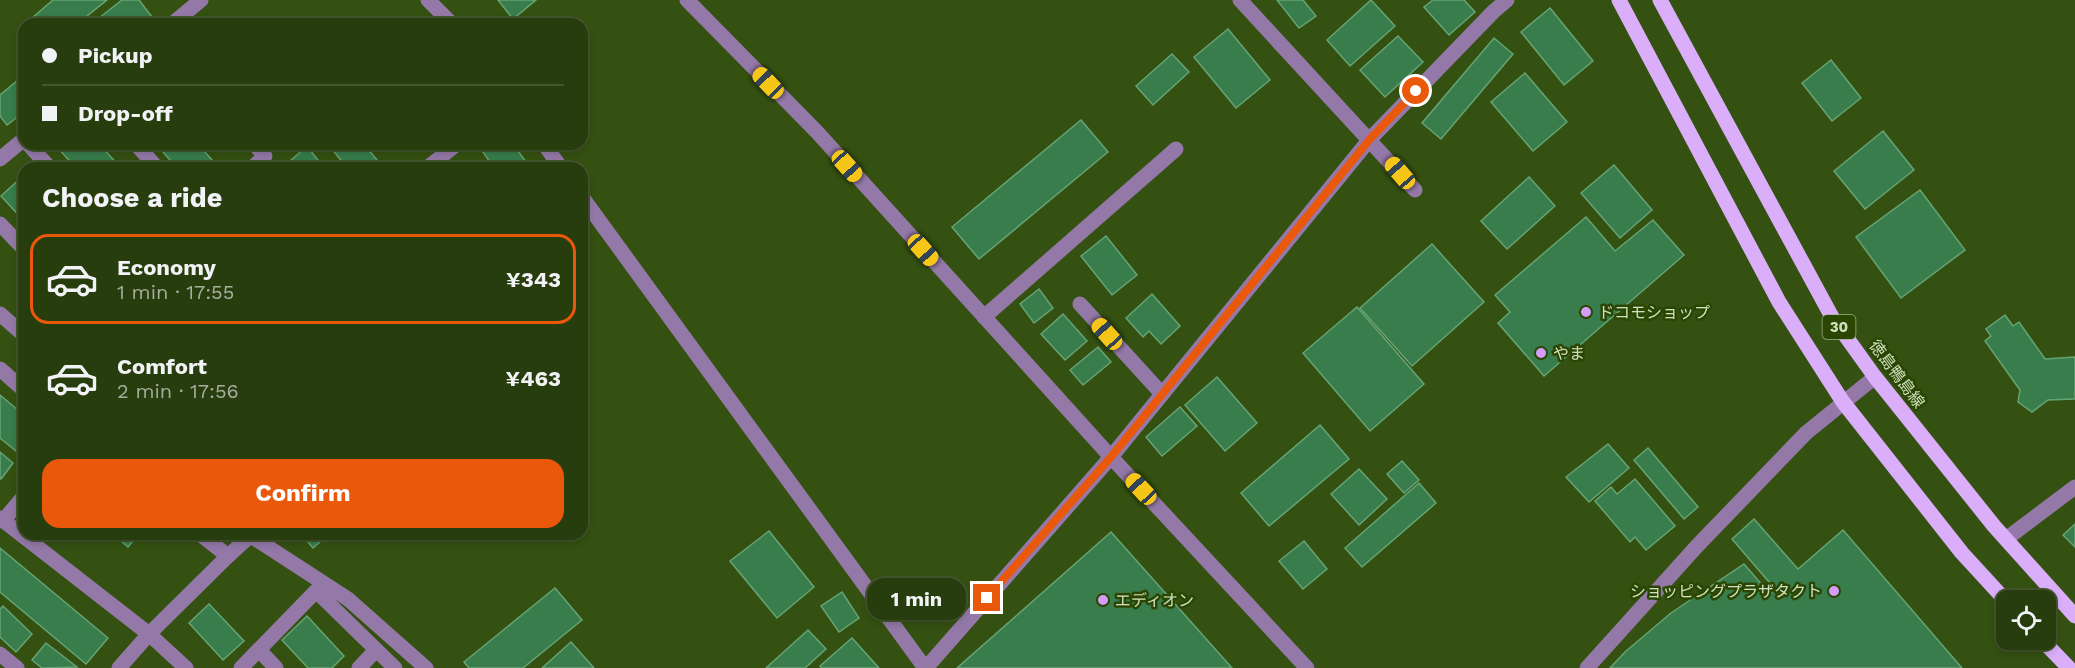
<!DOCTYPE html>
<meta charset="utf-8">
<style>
body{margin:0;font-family:"Work Sans","Noto Sans JP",sans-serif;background:#304416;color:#f1f3f6;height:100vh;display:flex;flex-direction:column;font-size:22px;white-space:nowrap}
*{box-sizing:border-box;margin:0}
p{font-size:20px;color:#a5ae9d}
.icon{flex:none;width:33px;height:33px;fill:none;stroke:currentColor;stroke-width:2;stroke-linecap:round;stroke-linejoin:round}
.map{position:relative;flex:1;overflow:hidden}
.details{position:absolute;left:18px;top:162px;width:570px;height:378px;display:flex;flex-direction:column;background:#283d0d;border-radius:18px;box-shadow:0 3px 9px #0003,0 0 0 2px #44562e}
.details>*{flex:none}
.top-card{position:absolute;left:18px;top:18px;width:570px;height:132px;border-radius:18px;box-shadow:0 3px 9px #0003,0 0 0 2px #44562e;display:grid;align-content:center;height:132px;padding:0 24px;background:#283d0d}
.tools{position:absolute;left:1996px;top:590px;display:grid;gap:12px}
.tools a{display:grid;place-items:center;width:60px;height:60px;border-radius:12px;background:#283d0d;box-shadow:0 3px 9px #0003,0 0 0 2px #44562e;font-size:30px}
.end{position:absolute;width:27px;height:27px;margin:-14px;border:8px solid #ea580c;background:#fff;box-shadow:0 0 0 3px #fff}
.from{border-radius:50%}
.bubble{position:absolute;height:42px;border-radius:18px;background:#283d0d;box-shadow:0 3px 9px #0003,0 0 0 2px #44562e;font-size:20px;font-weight:700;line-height:42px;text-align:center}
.car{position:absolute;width:18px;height:36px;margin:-18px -9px;border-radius:8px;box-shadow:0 0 4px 2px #0007;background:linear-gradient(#f5c518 24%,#345 0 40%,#f5c518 0 76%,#345 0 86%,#f5c518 0)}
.top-card b{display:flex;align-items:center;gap:21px;height:57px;font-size:22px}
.top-card b+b{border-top:2px solid #44562e}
.top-card i{width:15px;height:15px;background:#f1f3f6}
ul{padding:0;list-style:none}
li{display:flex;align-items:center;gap:18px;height:90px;margin:0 12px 9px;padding:0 12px;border:3px solid transparent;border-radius:18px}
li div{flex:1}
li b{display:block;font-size:22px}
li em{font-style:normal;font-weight:700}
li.current{border-color:#ea580c}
li>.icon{width:54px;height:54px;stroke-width:1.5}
h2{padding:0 24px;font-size:27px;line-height:72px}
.action{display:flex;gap:12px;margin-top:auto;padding:12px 24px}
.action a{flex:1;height:69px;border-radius:18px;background:#ea580c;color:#fff;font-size:24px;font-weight:700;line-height:69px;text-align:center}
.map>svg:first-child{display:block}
.building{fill:#387d4b;stroke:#66a475;stroke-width:1.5}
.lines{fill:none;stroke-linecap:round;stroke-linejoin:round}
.minor{stroke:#9479a8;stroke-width:15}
.major{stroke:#daaef9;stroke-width:15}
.route{stroke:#ea580c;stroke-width:8}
.poi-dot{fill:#d49cfb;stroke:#2a4602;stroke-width:2}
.labels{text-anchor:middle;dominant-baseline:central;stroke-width:5;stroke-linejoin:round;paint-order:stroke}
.shield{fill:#2a4602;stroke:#9eb286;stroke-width:1.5}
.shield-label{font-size:15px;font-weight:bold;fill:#cfe0bf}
.poi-label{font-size:16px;fill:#cfe0bf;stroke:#2a4602;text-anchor:start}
.street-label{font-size:16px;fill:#cfe0bf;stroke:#2a4602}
</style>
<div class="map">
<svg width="2075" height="668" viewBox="0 0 2075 668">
<rect width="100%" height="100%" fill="#355111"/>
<g class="building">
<path d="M53,0H107L77,24H25Z"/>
<path d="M122,0H139L152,17L144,24H104L99,18Z"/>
<path d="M498,0H536L513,19Z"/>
<path d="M1277,0H1303L1316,16L1299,28Z"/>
<path d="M1371,0L1395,26L1350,66L1327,40Z"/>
<path d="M1433,0H1464L1475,12L1449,35L1424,7Z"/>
<path d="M1550,8L1593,61L1564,85L1521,32Z"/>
<path d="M1228,29L1270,80L1236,108L1194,57Z"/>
<path d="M1398,36L1423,62L1385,97L1360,70Z"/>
<path d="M1494,38L1513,54L1441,139L1422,123Z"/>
<path d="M1172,54L1189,72L1153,105L1136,86Z"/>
<path d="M1831,60L1861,98L1832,121L1802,83Z"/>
<path d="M1525,73L1567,122L1533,151L1491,102Z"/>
<path d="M18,80L24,87V112L7,125L0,116V95Z"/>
<path d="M1081,120L1108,152L979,259L952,227Z"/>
<path d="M1883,131L1914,170L1865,209L1834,171Z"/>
<path d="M61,144H99L121,168H76L57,147Z"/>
<path d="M156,144H198L219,168H177Z"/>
<path d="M328,144H364L381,165L376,168H347Z"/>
<path d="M496,144H513L529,166L526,168H494L483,152Z"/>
<path d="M307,146L324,168H294L289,162Z"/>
<path d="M1614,165L1652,210L1620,238L1581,193Z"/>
<path d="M24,175V221L1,196Z"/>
<path d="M1529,177L1555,206L1507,249L1481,221Z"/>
<path d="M1920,190L1965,250L1901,298L1856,237Z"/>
<path d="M1586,217L1615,251L1653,220L1684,255L1544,376L1498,323L1510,312L1495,295Z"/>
<path d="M1106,236L1137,275L1112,295L1081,256Z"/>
<path d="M1432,244L1484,302L1412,366L1360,308Z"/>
<path d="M1039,289L1053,308L1034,323L1020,304Z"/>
<path d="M1152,294L1180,326L1161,344L1149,331L1143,337L1126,318Z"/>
<path d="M1357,307L1424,384L1370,431L1303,353Z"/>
<path d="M1063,314L1087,341L1065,360L1041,334Z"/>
<path d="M2005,315L2013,326L2019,322L2045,359L2075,357V399L2048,400L2032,412L2018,402L2020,390L1985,341L1991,336L1986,329Z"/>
<path d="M1098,347L1111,362L1083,385L1070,370Z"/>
<path d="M1217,377L1257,423L1225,451L1185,405Z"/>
<path d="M0,395L24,415V452L21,455L0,438Z"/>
<path d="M1180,407L1197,426L1162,456L1146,437Z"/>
<path d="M1320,425L1349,459L1269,526L1241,493Z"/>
<path d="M1608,444L1629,468L1589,502L1566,477Z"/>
<path d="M1648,448L1698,507L1684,519L1634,460Z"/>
<path d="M0,452L13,463L1,479L0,478Z"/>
<path d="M1402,461L1419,480L1404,493L1387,474Z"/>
<path d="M1359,469L1387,499L1359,525L1331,494Z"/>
<path d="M1635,479L1675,526L1646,550L1635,537L1630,542L1595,501L1611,487L1617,494Z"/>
<path d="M1419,483L1436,503L1362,567L1345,548Z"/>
<path d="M1754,519L1798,569L1843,530L1962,668H1610L1625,652L1671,613L1744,564L1770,594L1775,589L1732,539Z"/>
<path d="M2075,524V547L2063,535Z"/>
<path d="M769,531L814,587L777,618L730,561Z"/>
<path d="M1111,532L1232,668H957Z"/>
<path d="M113,534H139L128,547Z"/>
<path d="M301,534H329L313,548Z"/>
<path d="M1304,541L1327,569L1303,589L1279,561Z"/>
<path d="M0,548L108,638L86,664L0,592Z"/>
<path d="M555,588L582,620L523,668H469L464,662Z"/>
<path d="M842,592L859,618L839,632L821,606Z"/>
<path d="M209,604L244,641L223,660L189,623Z"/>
<path d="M3,606L32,634L16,652L0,637V609Z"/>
<path d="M307,616L344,656L332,668H308L282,640Z"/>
<path d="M808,630L826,649L805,668H766Z"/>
<path d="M852,638L879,668H822L820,666Z"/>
<path d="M571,642L594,668H542Z"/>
<path d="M46,643L77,667L42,668L32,660Z"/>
</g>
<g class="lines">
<g class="minor">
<path d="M428,0L452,24"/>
<path d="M687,0L817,132L1111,457L1307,668"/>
<path d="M1240,0L1415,190"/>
<path d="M172,24L201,0"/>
<path d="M28,144L50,168"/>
<path d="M136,144L157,168"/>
<path d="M544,144L561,168"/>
<path d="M0,159L24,139"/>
<path d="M252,168L265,156L254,144"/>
<path d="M427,168L457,144"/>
<path d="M582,197L925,668"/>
<path d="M0,224L24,249"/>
<path d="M1080,304L1162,394"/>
<path d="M0,314L24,335"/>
<path d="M984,317L1176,149"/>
<path d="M0,369L24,390"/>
<path d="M0,518L149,634L186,668"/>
<path d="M3,521L24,496"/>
<path d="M248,534L348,599L426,668"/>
<path d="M2006,539L2075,487"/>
<path d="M228,556L250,536"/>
<path d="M259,650L276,668"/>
<path d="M0,654L17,668"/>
<path d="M119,668L149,634L228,556L200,534"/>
<path d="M241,668L316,591L395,668"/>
<path d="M359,668L376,650"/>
<path d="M926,668L1111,457L1370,139L1494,11L1507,0"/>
<path d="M1587,668L1697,546L1806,433L1875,377"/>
</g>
<g class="major">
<path d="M1619,0L1779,302L1843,402L1962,553L2007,602"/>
<path d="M1660,0L1832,317L1875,377L1994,526L2075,616"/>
<path d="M2041,639L2069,668"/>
</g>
</g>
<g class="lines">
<path class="route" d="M987,598L1111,457L1370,139L1416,91"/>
</g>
<g class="poi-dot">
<circle cx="1586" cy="312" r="6"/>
<circle cx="1541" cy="353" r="6"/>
<circle cx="1834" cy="591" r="6"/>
<circle cx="1103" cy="600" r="6"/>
</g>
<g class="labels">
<rect class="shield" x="1822.5" y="315" width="33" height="24" rx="4.5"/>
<g class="shield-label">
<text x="1839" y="327">30</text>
</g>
<g class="poi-label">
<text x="1598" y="312">ドコモショップ</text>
<text x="1553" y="353">やま</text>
<text x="1822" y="591" text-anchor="end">ショッピングプラザタクト</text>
<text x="1115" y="600">エディオン</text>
</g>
<g class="street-label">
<text transform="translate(1897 374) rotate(53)">徳島鴨島線</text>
</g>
</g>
</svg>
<div class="tools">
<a><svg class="icon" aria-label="locate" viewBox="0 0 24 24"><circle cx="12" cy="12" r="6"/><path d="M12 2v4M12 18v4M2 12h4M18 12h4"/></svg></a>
</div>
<i class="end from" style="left:1416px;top:91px"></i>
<i class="end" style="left:987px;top:598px"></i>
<div class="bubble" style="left:867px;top:578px;width:99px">1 min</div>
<i class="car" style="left:768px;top:83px;rotate:316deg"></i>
<i class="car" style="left:847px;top:166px;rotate:138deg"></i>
<i class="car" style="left:1400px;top:173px;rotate:319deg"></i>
<i class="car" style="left:923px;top:250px;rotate:138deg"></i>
<i class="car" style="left:1107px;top:334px;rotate:318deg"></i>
<i class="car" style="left:1141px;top:489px;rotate:317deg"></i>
<div class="top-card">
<b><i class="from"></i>Pickup</b>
<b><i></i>Drop-off</b>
</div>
<section class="details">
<h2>Choose a ride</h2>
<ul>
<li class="current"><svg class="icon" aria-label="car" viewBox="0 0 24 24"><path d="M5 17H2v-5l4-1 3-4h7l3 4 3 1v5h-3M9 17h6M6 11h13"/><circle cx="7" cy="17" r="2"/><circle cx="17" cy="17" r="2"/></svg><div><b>Economy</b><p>1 min · 17:55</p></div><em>¥343</em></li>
<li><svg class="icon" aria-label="car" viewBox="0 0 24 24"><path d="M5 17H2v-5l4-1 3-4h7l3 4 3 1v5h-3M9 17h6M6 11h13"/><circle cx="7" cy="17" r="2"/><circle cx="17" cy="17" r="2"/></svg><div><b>Comfort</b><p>2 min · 17:56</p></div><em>¥463</em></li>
</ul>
<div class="action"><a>Confirm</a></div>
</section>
</div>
